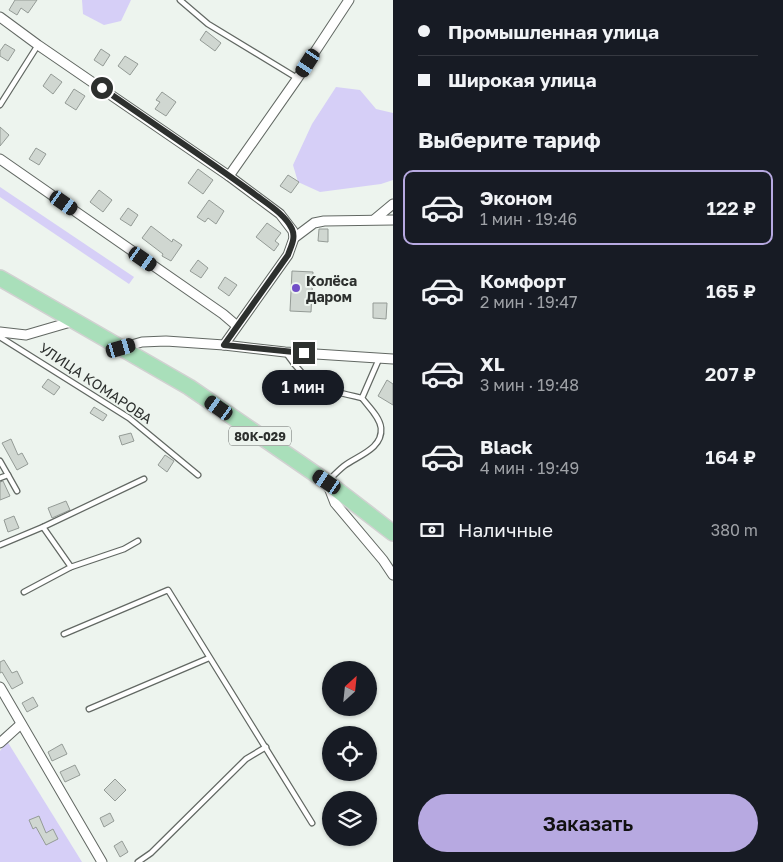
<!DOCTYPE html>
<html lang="ru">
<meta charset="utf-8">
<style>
body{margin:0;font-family:"Golos Text",sans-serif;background:#242831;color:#f1f3f6;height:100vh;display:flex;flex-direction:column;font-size:19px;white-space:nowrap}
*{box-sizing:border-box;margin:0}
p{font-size:16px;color:#9ea1a6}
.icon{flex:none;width:28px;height:28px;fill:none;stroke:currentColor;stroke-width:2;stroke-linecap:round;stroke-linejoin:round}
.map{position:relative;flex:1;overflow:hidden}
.drawer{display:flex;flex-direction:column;background:#171b24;width:390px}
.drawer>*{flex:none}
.banner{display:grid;align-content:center;height:110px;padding:0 25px;background:#171b24}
.needle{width:32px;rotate:27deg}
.buttons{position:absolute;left:322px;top:661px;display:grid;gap:10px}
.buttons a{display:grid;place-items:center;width:55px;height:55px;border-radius:50%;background:#171b24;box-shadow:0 1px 4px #0004;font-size:25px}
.end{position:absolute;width:22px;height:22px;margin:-11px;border:6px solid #2d302e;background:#fff;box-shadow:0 0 0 2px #fff}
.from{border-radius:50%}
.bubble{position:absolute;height:35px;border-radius:18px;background:#171b24;box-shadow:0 1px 4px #0004;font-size:16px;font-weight:600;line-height:35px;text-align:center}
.car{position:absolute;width:15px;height:30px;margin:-15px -8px;border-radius:6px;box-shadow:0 0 4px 1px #0007;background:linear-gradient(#222 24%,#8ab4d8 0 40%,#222 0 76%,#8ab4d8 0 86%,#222 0)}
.banner b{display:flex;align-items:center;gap:18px;height:48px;font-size:19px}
.banner b+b{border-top:1px solid #363941}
.banner i{width:12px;height:12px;background:#f1f3f6}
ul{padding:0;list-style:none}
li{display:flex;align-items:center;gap:15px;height:75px;margin:0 10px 8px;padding:0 15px;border:2px solid transparent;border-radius:10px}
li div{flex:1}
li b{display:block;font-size:19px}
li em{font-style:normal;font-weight:600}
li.current{border-color:#b7a9e1}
li>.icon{width:45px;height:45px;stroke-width:1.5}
h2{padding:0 25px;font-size:22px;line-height:60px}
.pay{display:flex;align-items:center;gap:12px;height:55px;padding:0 25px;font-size:19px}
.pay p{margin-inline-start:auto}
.primary-button{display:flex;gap:10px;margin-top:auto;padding:10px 25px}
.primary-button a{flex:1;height:58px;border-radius:30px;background:#b7a9e1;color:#111;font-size:20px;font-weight:600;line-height:58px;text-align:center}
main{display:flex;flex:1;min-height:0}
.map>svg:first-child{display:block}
.green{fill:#d6cff7}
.building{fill:#d0d7d1;stroke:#949b96}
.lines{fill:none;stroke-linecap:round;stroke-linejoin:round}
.lane-casing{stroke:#626863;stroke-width:7}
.street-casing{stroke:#626863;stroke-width:11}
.primary-casing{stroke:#d1d1d1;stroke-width:18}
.lane{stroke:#fff;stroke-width:4.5}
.street{stroke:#fff;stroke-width:9}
.primary{stroke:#a9dfba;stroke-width:15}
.route{stroke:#2d302e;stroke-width:6}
.poi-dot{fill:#714ec7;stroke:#edf4ee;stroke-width:2}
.labels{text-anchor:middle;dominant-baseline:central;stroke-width:4;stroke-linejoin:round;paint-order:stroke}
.shield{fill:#edf4ee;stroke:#676b68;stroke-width:1}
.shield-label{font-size:12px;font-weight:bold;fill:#2d302e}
.poi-label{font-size:14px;font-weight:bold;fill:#2d302e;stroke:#edf4ee;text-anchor:start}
.street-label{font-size:14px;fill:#2d302e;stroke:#edf4ee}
</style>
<main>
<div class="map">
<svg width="393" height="862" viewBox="0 0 393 862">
<rect width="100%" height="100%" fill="#edf4ee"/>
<g class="green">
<path d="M82,0H131L121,21L104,25L83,14Z"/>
<path d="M336,87L360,90L376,109L393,113V180L381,184L320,192L298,182L293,165L312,124Z"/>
<path d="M0,187L134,277L129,284L0,197Z"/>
<path d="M7,741L82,862H0V751Z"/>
</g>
<g class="building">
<path d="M15,0H37L28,13L21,8L17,15L9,10Z"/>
<path d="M206,31L221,43L215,51L200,40Z"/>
<path d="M5,44L15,50L8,61L0,56V51Z"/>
<path d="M101,49L110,55L103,66L94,60Z"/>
<path d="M125,56L138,64L130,75L118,66Z"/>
<path d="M51,74L62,82L53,94L43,86Z"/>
<path d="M74,89L85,96L76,110L65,103Z"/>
<path d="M162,92L176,102L166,116L155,109L160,102L156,100Z"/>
<path d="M0,127L9,135L0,146Z"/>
<path d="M36,148L46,154L39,165L29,159Z"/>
<path d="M198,169L213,180L203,194L188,183Z"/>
<path d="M288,175L299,182L291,193L280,186Z"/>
<path d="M99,190L112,200L103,212L90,202Z"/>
<path d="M209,200L224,211L216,224L208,218L205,222L197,217Z"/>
<path d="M128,208L138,215L131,226L120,219Z"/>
<path d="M267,223L281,233L275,241L279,244L274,251L256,237Z"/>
<path d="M151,226L172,242L173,239L182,245L171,261L162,256L163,254L142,238Z"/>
<path d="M319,229H328V242L318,241Z"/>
<path d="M198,260L208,268L201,278L190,271Z"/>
<path d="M292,271L313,272L311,312L290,311Z"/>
<path d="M225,277L237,285L229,296L218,288Z"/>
<path d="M373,303H387L386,319L373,318Z"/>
<path d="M48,379L60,387L54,395L42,387Z"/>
<path d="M387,380L393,384V405L378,396Z"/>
<path d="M94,407L107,415L103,421L90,413Z"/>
<path d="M131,433L134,441L122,445L119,436Z"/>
<path d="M11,439L18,455L22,453L28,464L17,470L2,443Z"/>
<path d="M165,455L174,461L167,472L158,465Z"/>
<path d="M3,481L10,496L0,500V482Z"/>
<path d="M66,501L70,510L52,518L48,508Z"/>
<path d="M14,516L19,528L8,532L4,520Z"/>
<path d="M4,660L12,673L17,671L23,683L12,689L2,672L0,673V662Z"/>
<path d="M33,697L38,706L27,712L22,703Z"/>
<path d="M62,744L67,754L52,761L48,752Z"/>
<path d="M75,765L80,775L65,782L60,772Z"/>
<path d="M115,779L126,790L115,801L104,790Z"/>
<path d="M110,813L114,821L104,827L100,818Z"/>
<path d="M39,816L46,833L53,829L58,839L46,845L36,827L33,829L29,820Z"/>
<path d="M122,841L128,852L120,857L114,846Z"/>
</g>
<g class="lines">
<defs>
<g id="lane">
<path d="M180,0L208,24L297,78"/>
<path d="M0,105L38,45"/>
<path d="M0,337L129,418L198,475"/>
<path d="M286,353C310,388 323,389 362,398"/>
<path d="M0,461L8,475L0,478"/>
<path d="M8,475L17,491"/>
<path d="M329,480C334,475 339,470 344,466C357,456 383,449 381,428C380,417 368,406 362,398L379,359"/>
<path d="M43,527L71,567"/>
<path d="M0,545L43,527L144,479"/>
<path d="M24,592L71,567L124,549L138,541"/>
<path d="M64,634L168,590L312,823"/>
<path d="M89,709L209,658"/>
<path d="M138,862L151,853L246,759L266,747"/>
</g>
<g id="street">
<path d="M0,17L38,45L229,176L280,214L293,231L294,238L288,255L224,345"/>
<path d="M0,159L223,314L237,326"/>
<path d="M229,176L297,79L349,0"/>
<path d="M375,219L393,204"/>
<path d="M294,238L314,223L324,221L393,220"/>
<path d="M0,332L26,335L74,321"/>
<path d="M121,348L142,342L166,341L224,345L285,352L393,359"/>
<path d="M328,485L335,503L383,560L393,575"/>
<path d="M0,687L102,862"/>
<path d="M0,743L21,724"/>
</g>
<path id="primary" d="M0,278L189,387L327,482L393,533"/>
</defs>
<use href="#lane" class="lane-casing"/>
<use href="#street" class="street-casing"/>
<use href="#primary" class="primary-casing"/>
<use href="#lane" class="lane"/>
<use href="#street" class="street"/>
<use href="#primary" class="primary"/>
</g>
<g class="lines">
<path class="route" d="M102,88C152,123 204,157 253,193C266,203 285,214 292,229C296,238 291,246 288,255L224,345L304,353"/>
</g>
<circle class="poi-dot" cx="296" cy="288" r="5"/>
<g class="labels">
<rect class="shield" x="229" y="426.5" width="62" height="19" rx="4"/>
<g class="shield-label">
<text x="260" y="436">80К-029</text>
</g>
<g class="poi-label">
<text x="306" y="280">Колёса<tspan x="306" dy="16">Даром</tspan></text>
</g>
<g class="street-label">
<text transform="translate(96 383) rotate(34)">УЛИЦА КОМАРОВА</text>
</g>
</g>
</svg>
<div class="buttons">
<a><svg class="needle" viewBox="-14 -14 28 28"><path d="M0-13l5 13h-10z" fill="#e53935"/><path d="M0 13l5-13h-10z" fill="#9ea1a6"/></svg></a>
<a><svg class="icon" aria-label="locate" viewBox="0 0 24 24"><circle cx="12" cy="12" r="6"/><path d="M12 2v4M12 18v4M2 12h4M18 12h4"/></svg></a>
<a><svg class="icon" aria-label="layers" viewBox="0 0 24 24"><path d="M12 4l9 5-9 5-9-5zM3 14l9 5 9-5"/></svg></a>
</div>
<i class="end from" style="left:102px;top:88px"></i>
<i class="end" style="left:304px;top:353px"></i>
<div class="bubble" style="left:262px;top:370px;width:82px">1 мин</div>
<i class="car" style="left:308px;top:63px;rotate:213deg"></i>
<i class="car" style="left:64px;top:203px;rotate:125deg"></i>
<i class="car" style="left:143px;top:259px;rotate:125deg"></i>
<i class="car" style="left:121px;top:348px;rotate:74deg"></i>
<i class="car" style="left:219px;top:408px;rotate:305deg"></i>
<i class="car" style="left:327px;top:482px;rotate:304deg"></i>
</div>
<section class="drawer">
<div class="banner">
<b><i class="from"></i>Промышленная улица</b>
<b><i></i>Широкая улица</b>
</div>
<h2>Выберите тариф</h2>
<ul>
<li class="current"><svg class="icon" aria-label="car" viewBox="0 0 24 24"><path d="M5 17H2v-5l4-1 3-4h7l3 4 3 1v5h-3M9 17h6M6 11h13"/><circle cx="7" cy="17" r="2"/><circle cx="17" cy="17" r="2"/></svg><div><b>Эконом</b><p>1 мин · 19:46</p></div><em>122 ₽</em></li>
<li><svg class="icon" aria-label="car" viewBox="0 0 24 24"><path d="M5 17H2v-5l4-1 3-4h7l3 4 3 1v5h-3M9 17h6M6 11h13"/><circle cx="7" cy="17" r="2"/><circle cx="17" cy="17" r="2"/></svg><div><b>Комфорт</b><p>2 мин · 19:47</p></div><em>165 ₽</em></li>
<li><svg class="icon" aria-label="car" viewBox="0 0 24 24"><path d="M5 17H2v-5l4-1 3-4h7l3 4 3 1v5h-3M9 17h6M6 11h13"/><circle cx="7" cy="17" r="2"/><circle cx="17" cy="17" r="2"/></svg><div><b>XL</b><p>3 мин · 19:48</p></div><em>207 ₽</em></li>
<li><svg class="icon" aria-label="car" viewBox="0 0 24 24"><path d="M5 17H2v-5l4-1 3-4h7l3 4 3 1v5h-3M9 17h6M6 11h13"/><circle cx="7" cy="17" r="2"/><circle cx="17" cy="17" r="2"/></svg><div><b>Black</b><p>4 мин · 19:49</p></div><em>164 ₽</em></li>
</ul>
<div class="pay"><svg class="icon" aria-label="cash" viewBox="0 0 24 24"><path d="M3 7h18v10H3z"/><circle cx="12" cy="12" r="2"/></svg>Наличные<p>380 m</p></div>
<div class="primary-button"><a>Заказать</a></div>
</section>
</main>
